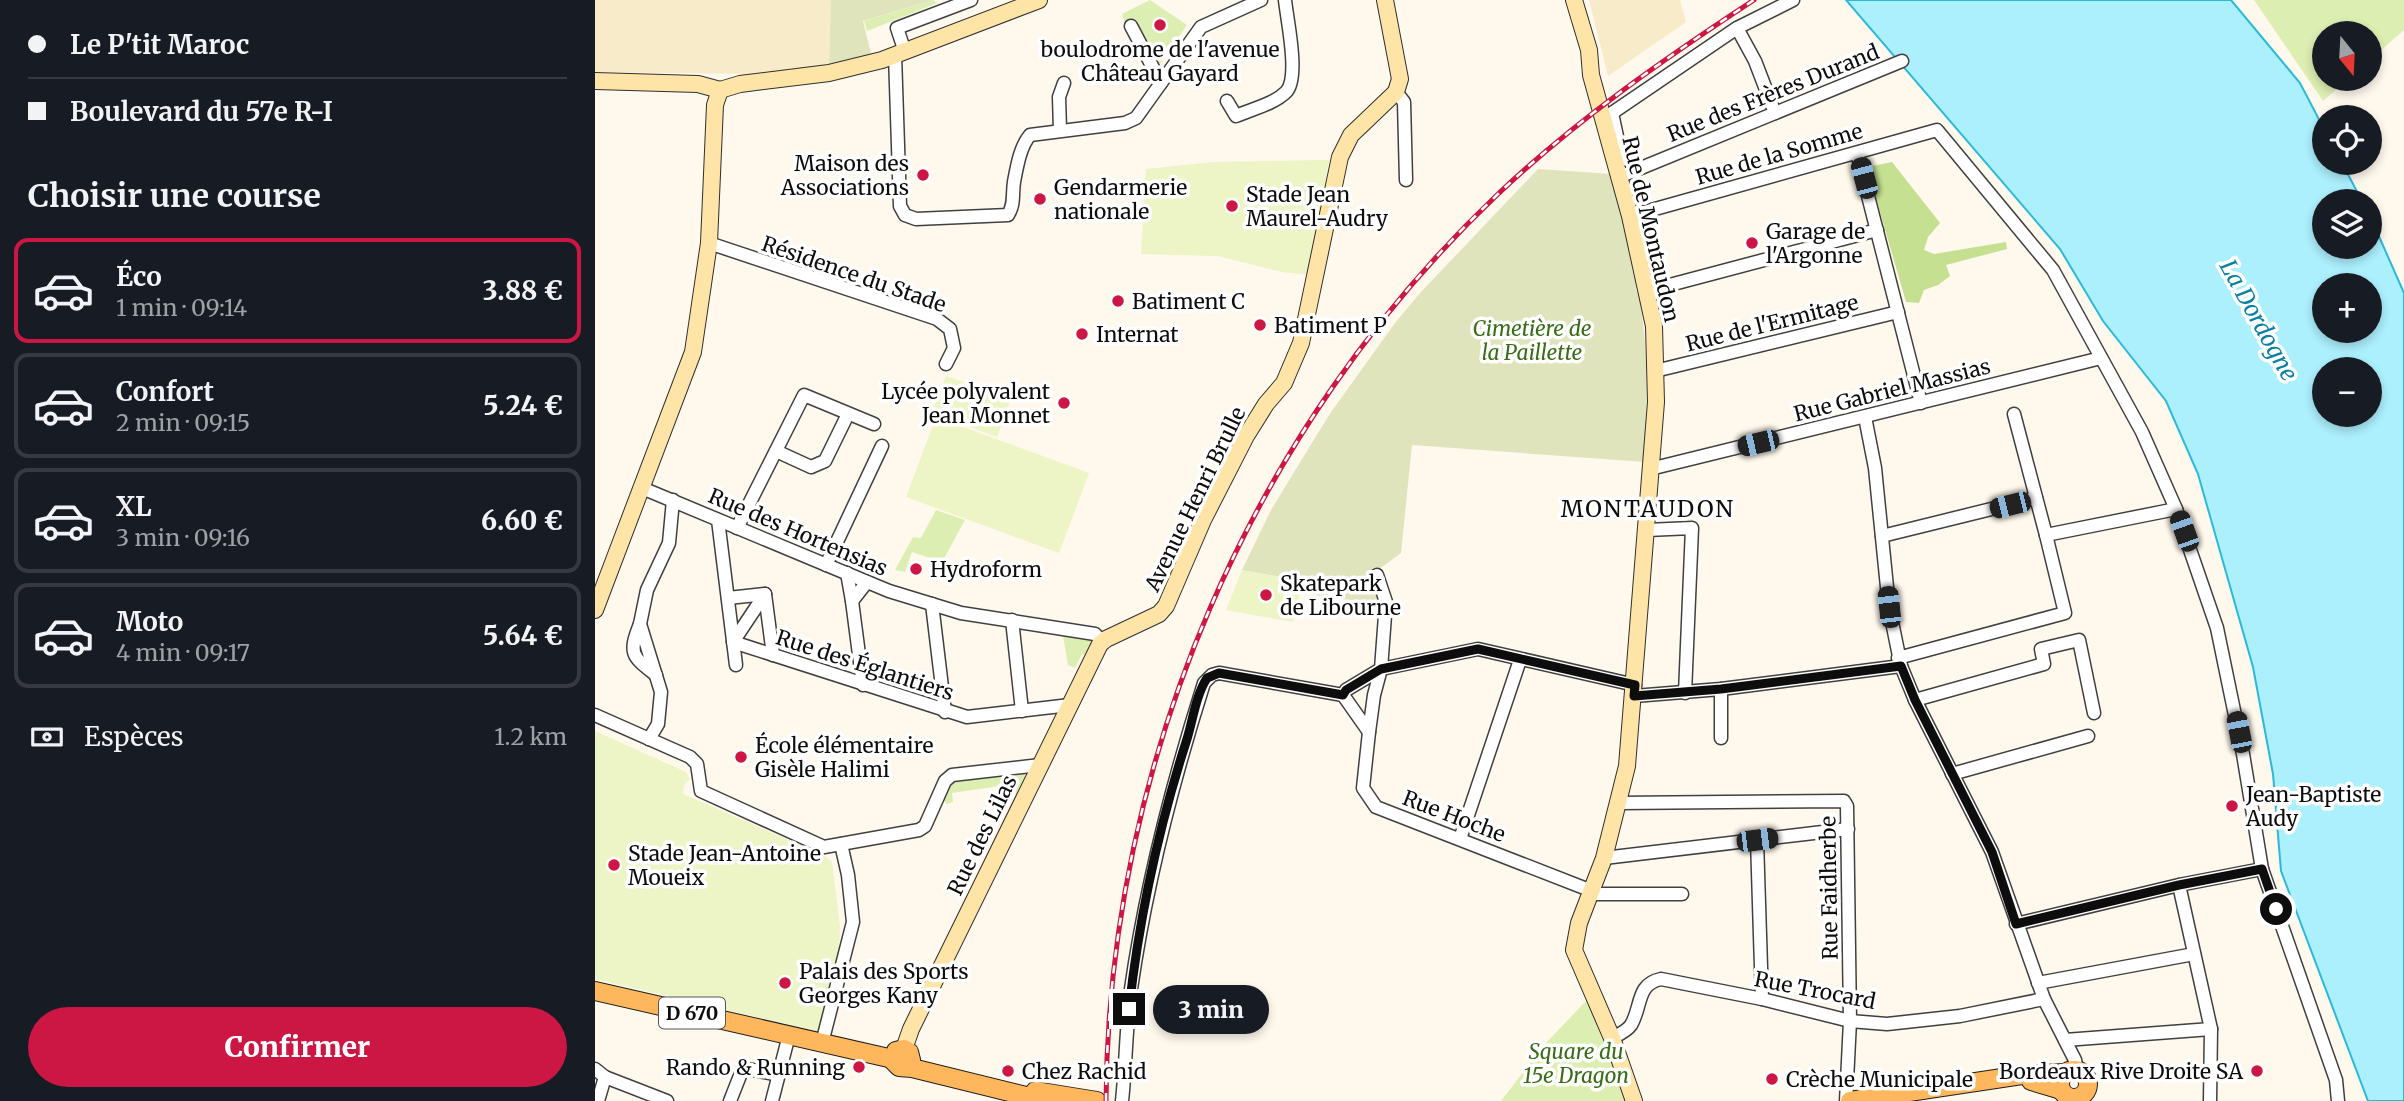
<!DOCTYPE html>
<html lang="fr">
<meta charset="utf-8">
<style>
body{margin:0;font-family:Merriweather,serif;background:#242831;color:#f1f3f6;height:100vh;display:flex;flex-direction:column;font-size:26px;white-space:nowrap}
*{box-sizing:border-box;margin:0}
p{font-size:23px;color:#9ea1a6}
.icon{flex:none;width:38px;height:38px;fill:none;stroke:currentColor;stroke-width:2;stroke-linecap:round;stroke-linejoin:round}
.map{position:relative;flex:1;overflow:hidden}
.sheet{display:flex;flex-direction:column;background:#171b24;width:595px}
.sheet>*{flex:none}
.top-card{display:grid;align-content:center;height:154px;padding:0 28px;background:#171b24}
.needle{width:46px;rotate:162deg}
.buttons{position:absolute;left:1717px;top:21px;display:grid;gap:14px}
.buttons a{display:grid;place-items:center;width:70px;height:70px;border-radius:50%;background:#171b24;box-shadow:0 4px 10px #0003;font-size:35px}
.end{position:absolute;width:32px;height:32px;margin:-16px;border:9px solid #0d0d0d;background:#fff;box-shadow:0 0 0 4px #fff}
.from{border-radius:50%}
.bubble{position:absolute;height:49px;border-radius:24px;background:#171b24;box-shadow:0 4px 10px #0003;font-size:23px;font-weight:800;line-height:49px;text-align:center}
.car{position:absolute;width:21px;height:42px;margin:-21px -10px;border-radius:9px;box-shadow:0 0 5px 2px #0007;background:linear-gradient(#222 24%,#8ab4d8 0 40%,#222 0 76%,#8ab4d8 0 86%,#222 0)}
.top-card b{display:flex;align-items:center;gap:24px;height:66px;font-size:26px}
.top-card b+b{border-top:2px solid #363941}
.top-card i{width:18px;height:18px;background:#f1f3f6}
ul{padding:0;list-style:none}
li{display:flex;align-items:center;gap:21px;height:105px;margin:0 14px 10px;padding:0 14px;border:4px solid #363941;border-radius:14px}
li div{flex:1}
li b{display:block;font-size:26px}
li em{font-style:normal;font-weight:800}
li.current{border-color:#cc1644}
li>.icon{width:63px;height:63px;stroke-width:1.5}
h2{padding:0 28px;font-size:32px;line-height:84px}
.pay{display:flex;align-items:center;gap:18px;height:77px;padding:0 28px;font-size:26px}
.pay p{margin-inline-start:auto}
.button{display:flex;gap:14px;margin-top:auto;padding:14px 28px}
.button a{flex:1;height:80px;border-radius:42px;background:#cc1644;color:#fff;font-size:28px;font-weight:800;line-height:80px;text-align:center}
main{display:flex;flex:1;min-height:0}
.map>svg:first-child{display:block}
.farmland{fill:#f8ebca}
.green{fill:#ddeeb3}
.forest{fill:#c4e090}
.cemetery{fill:#dfe4bc}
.pitch{fill:#edf4c5}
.water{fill:#aceffd;stroke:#2bb9db;stroke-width:2;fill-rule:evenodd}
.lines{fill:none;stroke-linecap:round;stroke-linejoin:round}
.street-casing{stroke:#404040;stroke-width:15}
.secondary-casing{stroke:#2f2f2f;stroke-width:18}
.primary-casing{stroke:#1e1e1e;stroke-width:20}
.street{stroke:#fff;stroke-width:12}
.secondary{stroke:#ffe4a8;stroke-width:16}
.primary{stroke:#ffb75d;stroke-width:18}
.rail-casing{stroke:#cc1644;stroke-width:5}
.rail{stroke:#fff;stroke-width:2.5;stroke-dasharray:8;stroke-linecap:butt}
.route{stroke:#0d0d0d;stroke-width:9}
.poi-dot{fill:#cc1644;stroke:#fff;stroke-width:2.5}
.labels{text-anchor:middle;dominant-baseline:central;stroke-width:7;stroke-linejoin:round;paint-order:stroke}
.shield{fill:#fff;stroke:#565656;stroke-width:2}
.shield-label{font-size:19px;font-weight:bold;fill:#0d0d0d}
.poi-label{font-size:21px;fill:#0d0d0d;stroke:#fff;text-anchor:start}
.street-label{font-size:21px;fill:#0d0d0d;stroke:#fff}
.park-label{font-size:21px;font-style:italic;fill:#396c17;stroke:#fff}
.water-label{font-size:23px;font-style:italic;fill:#0980a4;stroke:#fff}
.neighbourhood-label{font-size:23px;letter-spacing:2px;fill:#0d0d0d;stroke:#fff}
</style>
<main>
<section class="sheet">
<div class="top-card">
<b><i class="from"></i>Le P'tit Maroc</b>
<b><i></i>Boulevard du 57e R-I</b>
</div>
<h2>Choisir une course</h2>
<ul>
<li class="current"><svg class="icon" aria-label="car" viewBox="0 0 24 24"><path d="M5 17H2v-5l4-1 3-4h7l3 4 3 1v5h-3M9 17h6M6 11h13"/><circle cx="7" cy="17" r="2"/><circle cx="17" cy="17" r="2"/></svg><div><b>Éco</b><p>1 min · 09:14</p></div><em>3.88 €</em></li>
<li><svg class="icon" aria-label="car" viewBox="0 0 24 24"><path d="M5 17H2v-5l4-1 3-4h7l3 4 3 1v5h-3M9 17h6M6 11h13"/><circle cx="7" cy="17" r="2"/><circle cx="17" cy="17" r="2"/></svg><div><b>Confort</b><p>2 min · 09:15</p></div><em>5.24 €</em></li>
<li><svg class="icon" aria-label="car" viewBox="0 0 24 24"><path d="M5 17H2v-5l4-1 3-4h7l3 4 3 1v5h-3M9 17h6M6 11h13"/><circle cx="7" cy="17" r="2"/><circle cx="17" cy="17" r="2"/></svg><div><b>XL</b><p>3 min · 09:16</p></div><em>6.60 €</em></li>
<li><svg class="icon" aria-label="car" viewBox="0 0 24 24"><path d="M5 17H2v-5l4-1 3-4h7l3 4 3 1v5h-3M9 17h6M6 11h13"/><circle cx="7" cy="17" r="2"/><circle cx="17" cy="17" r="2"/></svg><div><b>Moto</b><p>4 min · 09:17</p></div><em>5.64 €</em></li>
</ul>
<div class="pay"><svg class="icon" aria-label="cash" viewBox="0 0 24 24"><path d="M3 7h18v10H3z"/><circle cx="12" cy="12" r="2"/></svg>Espèces<p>1.2 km</p></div>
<div class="button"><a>Confirmer</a></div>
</section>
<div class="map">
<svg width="1809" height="1101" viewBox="0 0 1809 1101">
<rect width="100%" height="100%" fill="#fff8ed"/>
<g class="farmland">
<path d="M0,0H236L234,64L161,74L0,72Z"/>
<path d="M994,0H1085L1091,22L1013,76Z"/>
</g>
<g class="green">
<path d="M339,0L341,3L345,2L272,31L269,21Z"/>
<path d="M555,0L592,25L562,68L536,21L530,24L527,14Z"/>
<path d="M1659,0H1809V30L1775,60L1774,33H1729V79H1753L1728,101Z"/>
<path d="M341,510L370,520L347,562L317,552L310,572L300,570L318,537L326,538Z"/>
<path d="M468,636L495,640L498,643L492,656L487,654L480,668L473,665Z"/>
<path d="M427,771L431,778L424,795L421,796L419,784L357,793L358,802L352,804L348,799L358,781Z"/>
<path d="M993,999L1027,1083L1030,1101H906L949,1045Z"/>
</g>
<path class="forest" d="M1297,162L1345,223L1333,237L1329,250L1339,254L1411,242L1412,249L1351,265L1355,276L1343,285L1329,290L1324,303L1311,302L1272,167Z"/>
<g class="cemetery">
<path d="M236,0H339L268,21L276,54L234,64Z"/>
<path d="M943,169L1017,174L1042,279L1041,290L1044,295C1054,351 1052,406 1050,462L817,445L806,553L776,575L785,605L707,593L708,581L647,570L676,510L734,415L800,323L825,293Z"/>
</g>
<g class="pitch">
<path d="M734,160L714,275L687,272L623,256L546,254L551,169L618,162Z"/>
<path d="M351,376L416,399L402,437L337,413Z"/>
<path d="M341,417L494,473L464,553L311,497Z"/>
<path d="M647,570L708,581L698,622L631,610Z"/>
<path d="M0,731L91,772L95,779L89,785L88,794L230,856L237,862L245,927L244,950L225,1032L0,979Z"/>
</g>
<path class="water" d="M1251,0H1636L1705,83L1729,129V163H1747L1767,201H1729V247H1774L1775,216L1809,293V1101H1773L1686,871L1678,774L1658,667L1603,474L1571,401L1508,321L1465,249ZM1729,285H1774V331H1729ZM1729,369H1774V415H1729Z"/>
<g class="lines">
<defs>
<g id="street">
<path d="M536,26L566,83"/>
<path d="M1142,28L1160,61L1180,113"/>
<path d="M310,52L302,28L376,0"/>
<path d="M300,55L305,206L310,215L321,219L413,215C420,204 417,194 419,182C422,166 425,147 435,135L530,123L541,118L606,27L666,0"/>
<path d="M801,92L809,102L811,180"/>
<path d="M632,101L641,116C657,109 679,104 691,92C705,78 692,20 690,0"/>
<path d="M465,130L464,97L469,83"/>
<path d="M1262,153L1326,403"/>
<path d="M1027,160L1017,113L1142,28L1198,0"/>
<path d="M1024,177L1307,61"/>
<path d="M1035,216L1342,130L1458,270L1547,432L1581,509L1622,628L1648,754L1667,869L1741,1080L1743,1101"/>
<path d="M114,243L342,319L355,329L359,348L351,364"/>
<path d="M1052,291L1282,230"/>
<path d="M1060,371L1303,312"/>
<path d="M1419,414L1451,535"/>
<path d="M1270,417L1280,468L1294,607L1306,666L1320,700L1397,852L1449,999L1480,1060L1482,1070"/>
<path d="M181,451L216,467L230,461L253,414"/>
<path d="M1055,469L1506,358"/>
<path d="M47,488L294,591L366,613L500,634L508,642"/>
<path d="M123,520L141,665"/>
<path d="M142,528L209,395L279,424"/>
<path d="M1052,530L1097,528L1090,693"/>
<path d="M1287,536L1441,498"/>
<path d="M231,565L287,446"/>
<path d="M252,573L257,601L272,582"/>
<path d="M782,575L791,602L786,669L779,695L774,732L748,695L751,690L786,669L883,649L1040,685"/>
<path d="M170,594L138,642L372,717L475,705"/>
<path d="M133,598L170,594L178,655"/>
<path d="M257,601L268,685"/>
<path d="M337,604L350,712"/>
<path d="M417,620L427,711"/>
<path d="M45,624C33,654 37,656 61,675"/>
<path d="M1303,658L1470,613L1451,535L1581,509"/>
<path d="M1039,696L1126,689L1306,666"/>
<path d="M1320,700L1449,664L1446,649L1484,640L1499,713"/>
<path d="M0,715L95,757L102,764L106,791L229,847L324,830L330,826L350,781L357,775L445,765"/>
<path d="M774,732L768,788L781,807L997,891"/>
<path d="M1126,738V689"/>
<path d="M54,739L63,724L66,692L45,624L52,590L74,543L78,500"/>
<path d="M1357,774L1493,736"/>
<path d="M1023,803L1249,801L1252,806L1255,1021L1251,1101"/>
<path d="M865,839L925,660"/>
<path d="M1162,840L1167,999"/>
<path d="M1009,858L1253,829"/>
<path d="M1584,885L1616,1029L1615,1101"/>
<path d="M996,894H1087"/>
<path d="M1421,924L1584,885L1667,869"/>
<path d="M1443,983L1599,954"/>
<path d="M1017,1038C1023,1035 1032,1031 1036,1025C1047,1007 1041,984 1066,979L1167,999L1255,1021L1292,1024L1365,1016L1449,999"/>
<path d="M1470,1040L1616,1029"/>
<path d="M227,1043L258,922L253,875L246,844"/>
<path d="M0,1069L10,1077L72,1101"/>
<path d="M3,1101L10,1077"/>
<path d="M135,1101L148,1068L184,1075"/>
<path d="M177,1101L194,1035"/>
<path d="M527,1101C531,1064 531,1026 536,989C551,885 577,784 609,683L617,675L624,673L748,695"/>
</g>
<g id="secondary">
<path d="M979,0L994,50L996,75L1035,216L1059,326L1061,402L1032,766L1009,858L984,923L979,950L1017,1038L1039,1101"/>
<path d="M0,81L103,84L125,90"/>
<path d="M125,90L145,84L234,73L287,60L444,0"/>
<path d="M0,610L98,352L114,243L120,105L125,90"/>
<path d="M309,1049L316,1029L505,644L511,639L564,614L571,606L608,520L651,436L671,404L689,383L706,343L745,157L756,135L801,92L805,79L790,0"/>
</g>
<g id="primary">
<path d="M0,991L298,1059"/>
<path d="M312,1067L316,1060L314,1052L309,1049L301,1051L298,1061L304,1067L317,1068L451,1101"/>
<circle cx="1479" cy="1084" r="14"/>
<path d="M1436,1081L1466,1090"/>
<path d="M440,1091L502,1101"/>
<path d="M1255,1101L1427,1075L1470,1073"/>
</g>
</defs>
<use href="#street" class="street-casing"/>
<use href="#secondary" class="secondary-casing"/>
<use href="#primary" class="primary-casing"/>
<use href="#street" class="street"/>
<use href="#secondary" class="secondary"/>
<use href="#primary" class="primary"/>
<defs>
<path id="rail" d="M511,1101C513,761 656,429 902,195C981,120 1069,59 1159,0"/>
</defs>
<use href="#rail" class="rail-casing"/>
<use href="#rail" class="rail"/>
</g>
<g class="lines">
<path class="route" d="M534,1009C544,918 564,826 592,739C598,719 601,695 612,678L624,673L748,695L751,690L786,669L883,649L1040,685L1039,696L1126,689L1306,666L1320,700L1397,852L1421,924L1584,885L1667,869L1681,909"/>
</g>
<g class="poi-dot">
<circle cx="565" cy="25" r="7"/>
<circle cx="328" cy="175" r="7"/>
<circle cx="445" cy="199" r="7"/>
<circle cx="637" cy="206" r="7"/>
<circle cx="1157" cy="243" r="7"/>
<circle cx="523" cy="301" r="7"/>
<circle cx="665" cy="325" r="7"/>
<circle cx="487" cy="334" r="7"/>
<circle cx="469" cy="403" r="7"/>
<circle cx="321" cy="569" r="7"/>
<circle cx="671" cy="595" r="7"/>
<circle cx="146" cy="757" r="7"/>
<circle cx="1637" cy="806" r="7"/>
<circle cx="19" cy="865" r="7"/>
<circle cx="190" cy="983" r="7"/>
<circle cx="264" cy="1067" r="7"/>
<circle cx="413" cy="1071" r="7"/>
<circle cx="1662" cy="1071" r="7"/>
<circle cx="1177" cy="1079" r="7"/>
</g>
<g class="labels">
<rect class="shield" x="64" y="997.5" width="66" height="31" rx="5"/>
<g class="shield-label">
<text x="97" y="1013">D 670</text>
</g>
<g class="poi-label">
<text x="565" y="49" text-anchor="middle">boulodrome de l'avenue<tspan x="565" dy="24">Château Gayard</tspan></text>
<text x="314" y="163" text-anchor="end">Maison des<tspan x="314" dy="24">Associations</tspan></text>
<text x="459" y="187">Gendarmerie<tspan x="459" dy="24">nationale</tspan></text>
<text x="651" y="194">Stade Jean<tspan x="651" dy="24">Maurel-Audry</tspan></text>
<text x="1171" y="231">Garage de<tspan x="1171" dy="24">l'Argonne</tspan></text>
<text x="537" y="301">Batiment C</text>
<text x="679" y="325">Batiment P</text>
<text x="501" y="334">Internat</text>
<text x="455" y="391" text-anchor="end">Lycée polyvalent<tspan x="455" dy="24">Jean Monnet</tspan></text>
<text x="335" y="569">Hydroform</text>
<text x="685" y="583">Skatepark<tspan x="685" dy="24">de Libourne</tspan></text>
<text x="160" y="745">École élémentaire<tspan x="160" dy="24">Gisèle Halimi</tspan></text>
<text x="1651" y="794">Jean-Baptiste<tspan x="1651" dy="24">Audy</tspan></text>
<text x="33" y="853">Stade Jean-Antoine<tspan x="33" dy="24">Moueix</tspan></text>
<text x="204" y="971">Palais des Sports<tspan x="204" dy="24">Georges Kany</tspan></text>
<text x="250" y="1067" text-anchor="end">Rando &amp; Running</text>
<text x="427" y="1071">Chez Rachid</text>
<text x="1648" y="1071" text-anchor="end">Bordeaux Rive Droite SA</text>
<text x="1191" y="1079">Crèche Municipale</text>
</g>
<g class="street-label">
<text transform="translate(1178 93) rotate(-22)">Rue des Frères Durand</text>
<text transform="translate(1184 154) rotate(-16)">Rue de la Somme</text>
<text transform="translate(1056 229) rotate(77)">Rue de Montaudon</text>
<text transform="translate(259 274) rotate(19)">Résidence du Stade</text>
<text transform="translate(1177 323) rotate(-14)">Rue de l'Ermitage</text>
<text transform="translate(1297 390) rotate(-14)">Rue Gabriel Massias</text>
<text transform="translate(600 499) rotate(-64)">Avenue Henri Brulle</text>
<text transform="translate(203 532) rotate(23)">Rue des Hortensias</text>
<text transform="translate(270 665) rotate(18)">Rue des Églantiers</text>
<text transform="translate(859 816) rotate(21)">Rue Hoche</text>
<text transform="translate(387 835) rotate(-64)">Rue des Lilas</text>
<text transform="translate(1234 888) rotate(-91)">Rue Faidherbe</text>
<text transform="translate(1220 990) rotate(11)">Rue Trocard</text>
</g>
<g class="park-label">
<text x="937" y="328">Cimetière de<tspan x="937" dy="24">la Paillette</tspan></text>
<text x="981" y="1051">Square du<tspan x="981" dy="24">15e Dragon</tspan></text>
</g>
<g class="water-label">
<text transform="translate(1664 320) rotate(61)">La Dordogne</text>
</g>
<g class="neighbourhood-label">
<text x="1053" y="508">MONTAUDON</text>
</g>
</g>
</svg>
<div class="buttons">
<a><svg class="needle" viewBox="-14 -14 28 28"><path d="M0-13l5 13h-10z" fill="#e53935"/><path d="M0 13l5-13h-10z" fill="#9ea1a6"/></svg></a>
<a><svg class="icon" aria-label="locate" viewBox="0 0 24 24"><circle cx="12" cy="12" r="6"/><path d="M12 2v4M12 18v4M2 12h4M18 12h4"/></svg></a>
<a><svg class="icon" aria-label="layers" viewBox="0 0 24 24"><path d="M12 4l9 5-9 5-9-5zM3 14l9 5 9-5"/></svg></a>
<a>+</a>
<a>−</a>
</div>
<i class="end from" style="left:1681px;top:909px"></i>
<i class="end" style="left:534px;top:1009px"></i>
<div class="bubble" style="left:558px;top:985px;width:116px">3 min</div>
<i class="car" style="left:1269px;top:178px;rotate:345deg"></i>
<i class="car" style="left:1163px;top:443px;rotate:257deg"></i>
<i class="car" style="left:1415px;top:505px;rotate:256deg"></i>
<i class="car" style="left:1589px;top:531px;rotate:340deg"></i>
<i class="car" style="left:1294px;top:607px;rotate:354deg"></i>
<i class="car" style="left:1644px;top:732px;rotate:349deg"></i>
<i class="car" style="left:1162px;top:840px;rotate:83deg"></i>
</div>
</main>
